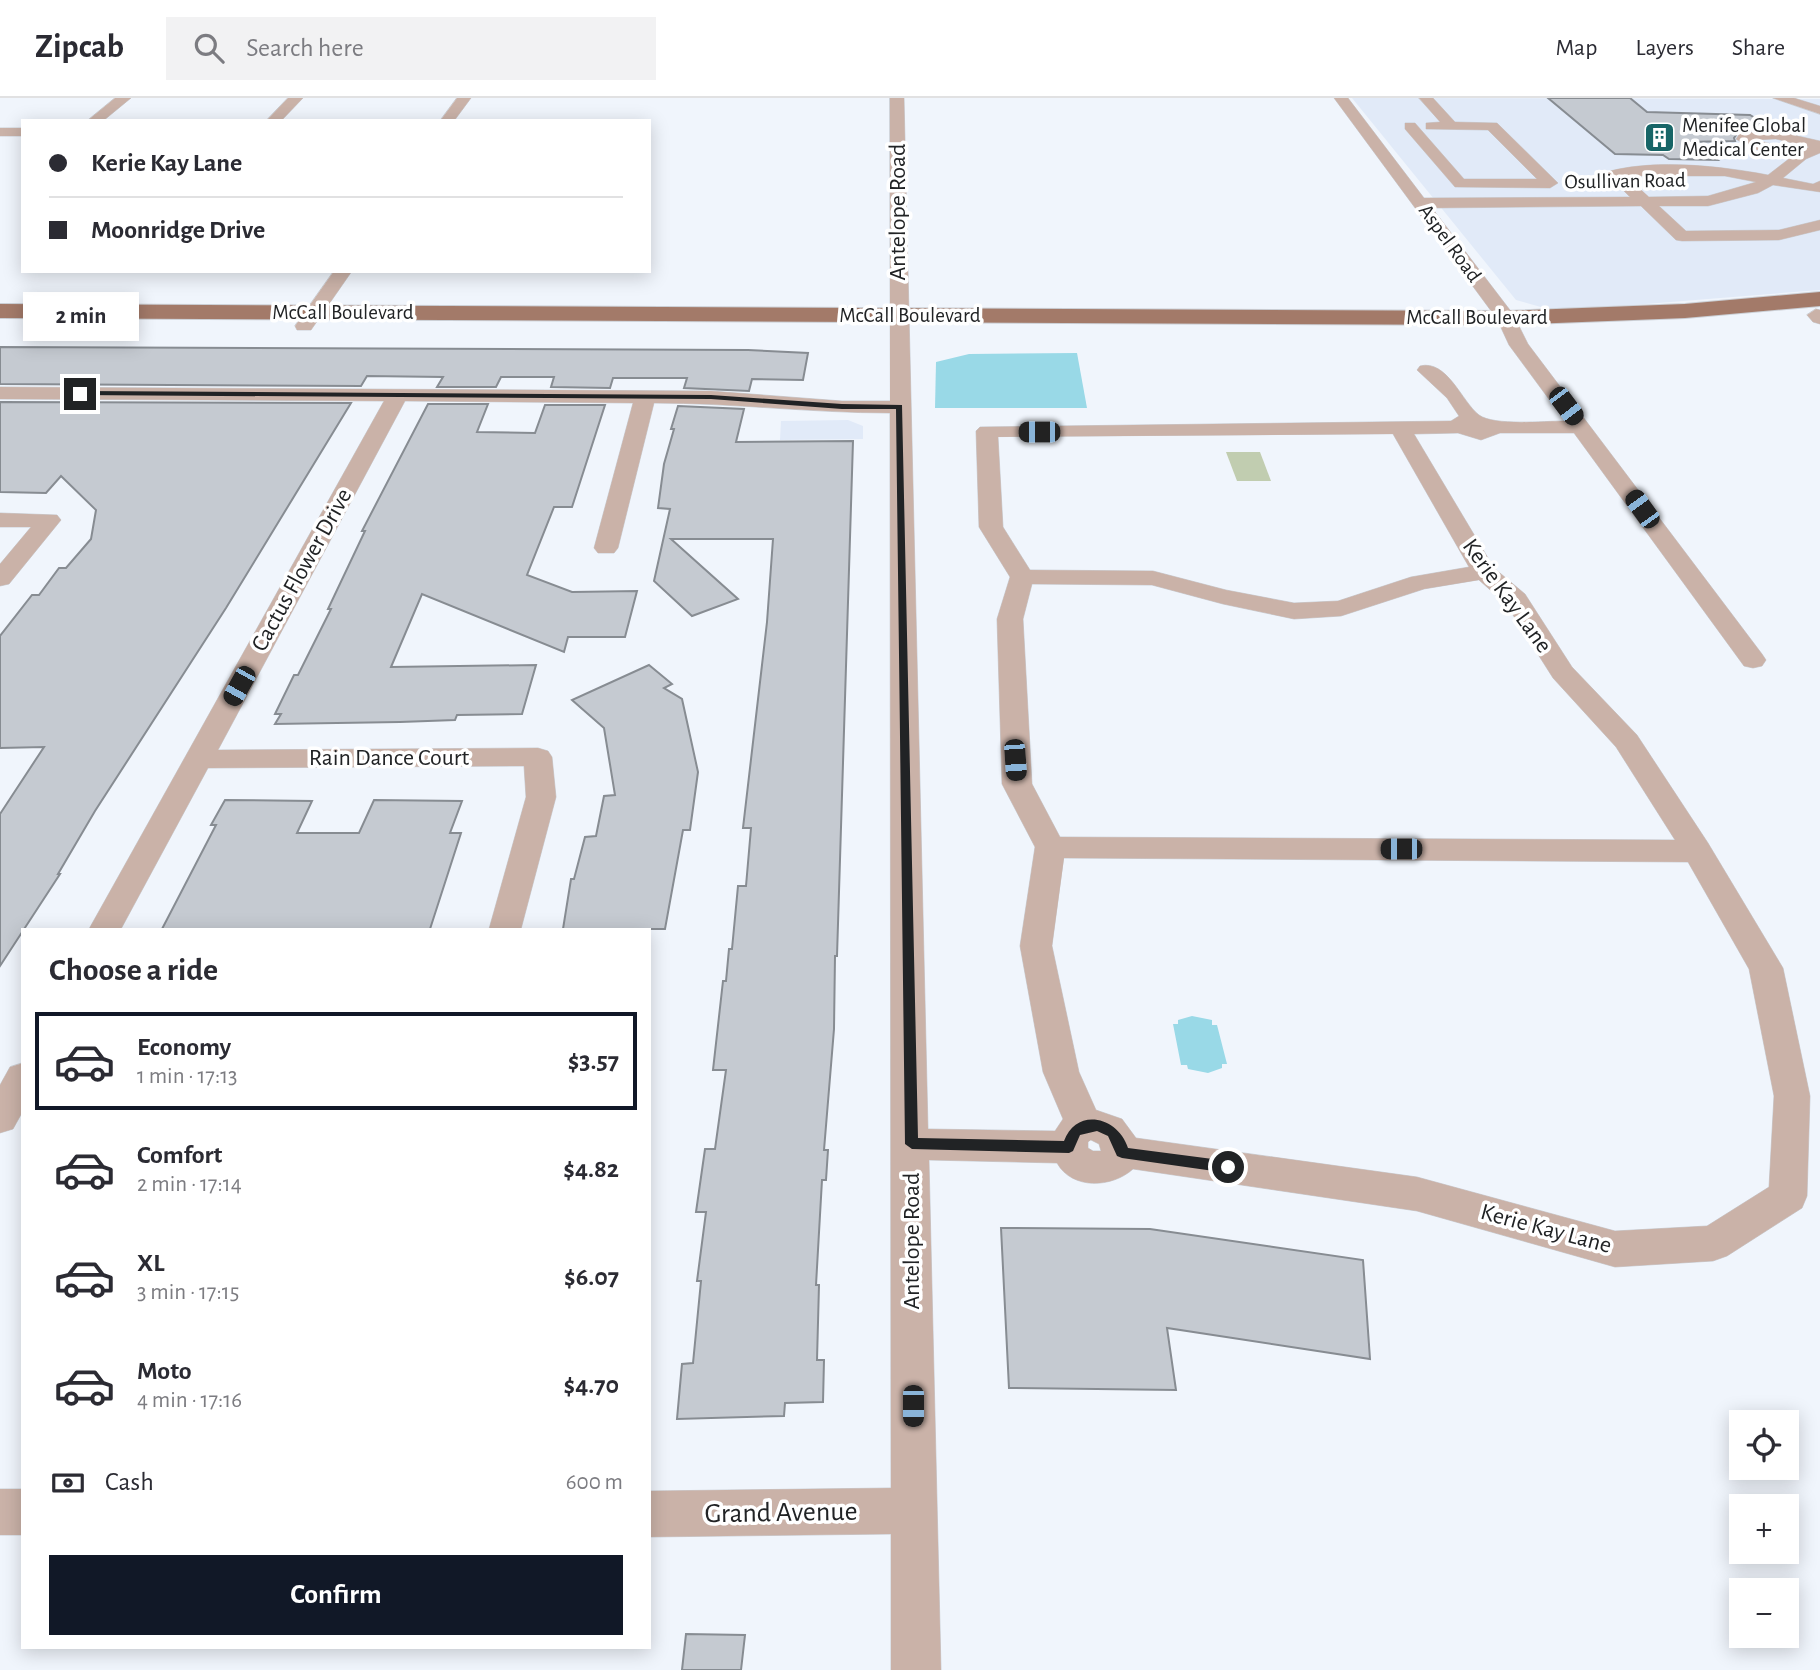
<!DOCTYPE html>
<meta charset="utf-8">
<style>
body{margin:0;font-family:"Alegreya Sans",sans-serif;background:#f2f2f3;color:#2b2b33;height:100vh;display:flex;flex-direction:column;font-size:26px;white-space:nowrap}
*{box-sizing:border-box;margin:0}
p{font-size:23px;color:#7c7c81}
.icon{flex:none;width:38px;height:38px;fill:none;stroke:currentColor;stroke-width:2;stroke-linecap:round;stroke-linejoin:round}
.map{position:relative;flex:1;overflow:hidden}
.details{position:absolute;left:21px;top:830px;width:630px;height:721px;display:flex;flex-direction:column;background:#fff;border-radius:0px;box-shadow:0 4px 18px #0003}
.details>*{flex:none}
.banner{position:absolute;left:21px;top:21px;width:630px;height:154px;border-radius:0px;box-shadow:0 4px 18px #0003;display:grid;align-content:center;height:154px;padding:0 28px;background:#fff}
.fabs{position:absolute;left:1729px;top:1312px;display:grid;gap:14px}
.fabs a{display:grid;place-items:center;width:70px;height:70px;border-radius:0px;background:#fff;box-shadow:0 4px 18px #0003;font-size:35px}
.end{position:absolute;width:32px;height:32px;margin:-16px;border:9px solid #212325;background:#fff;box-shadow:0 0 0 4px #fff}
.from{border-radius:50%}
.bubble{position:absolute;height:49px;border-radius:0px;background:#fff;box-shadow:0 4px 18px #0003;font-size:23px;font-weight:700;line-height:49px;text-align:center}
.car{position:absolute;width:21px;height:42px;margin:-21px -10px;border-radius:9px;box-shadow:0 0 5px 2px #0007;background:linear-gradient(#222 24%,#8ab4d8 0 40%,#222 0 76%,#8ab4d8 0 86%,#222 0)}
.banner b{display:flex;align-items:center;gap:24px;height:66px;font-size:26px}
.banner b+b{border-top:2px solid #e1e1e2}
.banner i{width:18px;height:18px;background:#2b2b33}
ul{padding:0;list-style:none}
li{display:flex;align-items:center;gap:21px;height:98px;margin:0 14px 10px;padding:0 14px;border:4px solid transparent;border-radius:0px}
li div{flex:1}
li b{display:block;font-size:26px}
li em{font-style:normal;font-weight:700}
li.selected{border-color:#111827}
li>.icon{width:63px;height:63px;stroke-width:1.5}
h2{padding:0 28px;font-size:32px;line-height:84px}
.pay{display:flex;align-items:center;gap:18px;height:77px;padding:0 28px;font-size:26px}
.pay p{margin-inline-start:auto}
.button{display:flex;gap:14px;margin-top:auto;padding:14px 28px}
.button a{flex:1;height:80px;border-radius:0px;background:#111827;color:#fff;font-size:28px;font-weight:700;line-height:80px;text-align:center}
header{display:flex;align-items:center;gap:42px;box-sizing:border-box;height:98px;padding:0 35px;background:#fff;border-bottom:2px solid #e1e1e2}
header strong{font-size:33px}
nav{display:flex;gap:38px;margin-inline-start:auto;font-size:24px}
.search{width:490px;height:63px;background:#f2f2f3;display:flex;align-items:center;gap:18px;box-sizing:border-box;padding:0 24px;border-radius:0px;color:#7c7c81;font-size:26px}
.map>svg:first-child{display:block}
.built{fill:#e1eaf8}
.green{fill:#c1cdb0}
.water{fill:#99d9e7}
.building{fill:#c5cad1;stroke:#878c92;stroke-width:2}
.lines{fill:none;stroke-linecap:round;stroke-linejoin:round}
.minor-casing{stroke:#cbcfd5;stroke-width:1}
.major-casing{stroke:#cbcfd5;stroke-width:2}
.minor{fill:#cab2a8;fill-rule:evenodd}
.major{fill:#a37a69;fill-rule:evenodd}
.route{fill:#212325}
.labels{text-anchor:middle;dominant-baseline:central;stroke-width:7;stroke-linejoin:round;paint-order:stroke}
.far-poi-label{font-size:21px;fill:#212325;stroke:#fff;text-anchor:start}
.far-street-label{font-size:21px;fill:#212325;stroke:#fff}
.street-label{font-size:24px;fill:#212325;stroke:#fff}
.near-street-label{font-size:28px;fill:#212325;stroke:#fff}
</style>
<header>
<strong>Zipcab</strong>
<div class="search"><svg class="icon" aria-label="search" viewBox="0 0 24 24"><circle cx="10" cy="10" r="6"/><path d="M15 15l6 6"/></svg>Search here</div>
<nav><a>Map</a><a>Layers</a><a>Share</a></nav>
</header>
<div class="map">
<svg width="1820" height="1572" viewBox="0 0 1820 1572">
<rect width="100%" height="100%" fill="#f0f5fc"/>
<g class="built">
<path d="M1352,0L1820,1V192L1633,207L1548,211L1516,202Z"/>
<path d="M848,322L863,328V341L780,342L781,323Z"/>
</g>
<path class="green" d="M1226,354H1260L1271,383H1237Z"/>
<g class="water">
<path d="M1077,255L1087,310H935L936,264L969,256Z"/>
<path d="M1192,918L1212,922V927H1217L1227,966H1222V970L1208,975L1188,971L1187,967H1181L1173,926H1178V922Z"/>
</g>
<g class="building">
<path d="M1548,0H1630L1647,14L1750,17L1773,31L1740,32L1734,40L1735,43L1689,44L1717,62L1669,61L1663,57L1615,56Z"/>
<path d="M0,249L748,252L808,255L803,282L752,281L749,293L684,290L687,280H613L610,290L551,289L554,279H501L496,289H437L443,279L367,278L361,288L0,286Z"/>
<path d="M0,304L351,305L226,510L95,713L58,776H60L0,868V716L44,649L0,650V538L32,497H39L59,470H66L91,441L96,412L61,378L46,395L0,394Z"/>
<path d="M428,306H488L477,334L535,335L545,307H605L572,409H554L527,477L572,494L637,493L625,539H568L564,554L422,496L391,569L536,567L522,616L457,617L455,622L400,624L275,626L281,616H275L294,577H298L331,511H328L365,433H362Z"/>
<path d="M678,308L744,311L736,344L853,343L837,858H835L834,931L824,1052H828L826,1082H822L816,1187H819L817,1262H824L823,1304L785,1305L784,1318L677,1321L682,1266L693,1265L701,1183H697L706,1114H696L705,1051H715L726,972H713L723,883H726L729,851H732L738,788H746L751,730H743L767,524L773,441H671L738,501L692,518L654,483L670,411L658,410L664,366L674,331H671Z"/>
<path d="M649,567L672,586L664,590L682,601L698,674L690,732H683L665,831H563L571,781H574L585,739L596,738L604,698L615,697L604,630L572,602Z"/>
<path d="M225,702L312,703L297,735H359L374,702L462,703L450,735H461L430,831H162L216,727H211Z"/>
<path d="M1001,1130L1150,1131L1363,1162L1370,1261L1167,1230L1176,1292L1009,1290Z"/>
<path d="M686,1536L745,1537L741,1572H682Z"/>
</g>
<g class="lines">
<defs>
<g id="minor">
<path d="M115,0H131L103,23H87Z"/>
<path d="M288,0H303L281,23H266Z"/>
<path d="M457,0H471L454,23H440Z"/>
<path d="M890,0H904L928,1031L1055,1033L1063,1021L1043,974L1020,848L1035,749L1002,686L997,521L1010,479L979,429L976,333L980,329L1451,323L1459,318L1447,300L1417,272L1420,268C1447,261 1462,304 1479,317C1494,328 1544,323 1565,323L1509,247L1497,221L1334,0H1348L1424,100L1630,99L1607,76L1610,73C1658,61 1720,68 1768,77L1790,60L1750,50L1736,41L1740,35L1776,33L1820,43V55L1806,61L1783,80L1813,86L1820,83V94L1773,87L1758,95L1708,108H1659L1686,133L1779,132L1820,122V132L1779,142L1682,143L1676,142L1641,108L1432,110L1513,216L1528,246L1762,556L1766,562L1762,568L1753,570L1744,568L1574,335H1500L1481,342L1458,335L1414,336L1494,470L1525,496L1572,569L1637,637L1708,745L1783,870L1810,998L1807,1098L1802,1110L1727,1158L1713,1163L1615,1169L1417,1113L1133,1071C1112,1090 1072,1092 1057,1065L929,1062L941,1572H891V1436L649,1439V1393L891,1390L890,315C811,315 733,305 654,305L618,450L614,455H598L594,450L633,305L405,303L218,652L538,650L548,653L552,659L556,699L521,831H489L526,699L524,668L208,670L121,831H89L384,303L0,301V289L711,293L842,303H890ZM1776,41L1809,49L1799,53L1756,42ZM1626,78H1725L1756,84L1708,98L1649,99ZM1393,336L1469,469L1411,479L1338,503L1294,505L1226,492L1153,473L1030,472L1003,429L998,339ZM1479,482L1506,506L1553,580L1616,649L1675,742L1060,739L1032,686L1023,521L1032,486L1152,487L1223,506L1294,521L1341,518L1424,491ZM1064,760L1688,764L1749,871L1774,998L1769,1089L1707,1128L1615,1133L1417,1079L1136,1040L1122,1021L1096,1012L1079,974L1052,848ZM1091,1042L1099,1046L1101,1053H1093L1088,1050V1044Z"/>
<path d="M1419,0H1433L1455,24L1497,25L1558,85L1550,90L1455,89L1405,31V25H1415L1464,81H1537L1488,32L1426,31V25L1440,24Z"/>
<path d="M1773,0H1794L1820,8V16Z"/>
<rect x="0" y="30" width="23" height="8"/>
<path d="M334,173H352L311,232H297L295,228Z"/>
<path d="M1816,211L1820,212V226L1813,224L1807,217Z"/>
<path d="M0,415L57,417L61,422L9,486L0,488V466L31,429H0Z"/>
<path d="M23,965V1013L13,1031L0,1035V987L10,969Z"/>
<rect x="0" y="1391" width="23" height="46"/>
</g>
<path id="major" d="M1820,194V208L1685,220L1506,227L0,220V206L1506,213L1685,206Z"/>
</defs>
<use href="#minor" class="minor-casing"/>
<use href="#major" class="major-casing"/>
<use href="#minor" class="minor"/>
<use href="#major" class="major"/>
</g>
<path class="route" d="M80,293L711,297L842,306L902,307L918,1040L1064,1043C1076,1009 1118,1018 1128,1050L1228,1063L1233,1065V1073L1228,1075L1122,1060L1117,1058L1108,1038L1097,1033L1080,1037L1073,1053L1069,1055L912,1051L905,1046L896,311H842L711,301L77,297Z"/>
<defs>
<symbol id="building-square" viewBox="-11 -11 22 22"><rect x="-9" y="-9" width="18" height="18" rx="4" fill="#176567" stroke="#fff"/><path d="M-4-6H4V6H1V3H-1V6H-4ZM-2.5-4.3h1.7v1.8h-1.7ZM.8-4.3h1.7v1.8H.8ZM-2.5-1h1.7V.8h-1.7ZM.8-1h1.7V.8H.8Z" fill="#fff"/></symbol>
</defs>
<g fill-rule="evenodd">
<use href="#building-square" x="1642" y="22" width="35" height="35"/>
</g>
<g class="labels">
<g class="far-poi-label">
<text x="1682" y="27">Menifee Global<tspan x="1682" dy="24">Medical Center</tspan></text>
</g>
<g class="far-street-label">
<text transform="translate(1625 83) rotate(-1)">Osullivan Road</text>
<text transform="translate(1450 145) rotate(54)">Aspel Road</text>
<text x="343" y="214">McCall Boulevard</text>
<text x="910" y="217">McCall Boulevard</text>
<text x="1477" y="219">McCall Boulevard</text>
</g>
<g class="street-label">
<text transform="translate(898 114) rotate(-90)">Antelope Road</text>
<text transform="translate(302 472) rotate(-61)">Cactus Flower Drive</text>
<text transform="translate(1507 498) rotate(54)">Kerie Kay Lane</text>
<text x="389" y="660">Rain Dance Court</text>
<text transform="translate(1546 1131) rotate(15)">Kerie Kay Lane</text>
<text transform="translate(912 1143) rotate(-90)">Antelope Road</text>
</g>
<g class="near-street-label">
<text transform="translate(781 1415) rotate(-1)">Grand Avenue</text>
</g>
</g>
</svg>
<div class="fabs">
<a><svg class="icon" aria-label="locate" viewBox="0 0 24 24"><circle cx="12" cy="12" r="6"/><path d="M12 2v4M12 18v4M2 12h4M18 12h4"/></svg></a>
<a>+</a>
<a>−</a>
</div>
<i class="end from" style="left:1228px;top:1069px"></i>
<i class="end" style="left:80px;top:296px"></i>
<div class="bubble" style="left:23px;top:194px;width:116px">2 min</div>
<i class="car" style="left:1566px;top:308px;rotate:143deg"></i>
<i class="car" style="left:1039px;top:334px;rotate:270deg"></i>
<i class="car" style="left:1642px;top:411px;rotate:324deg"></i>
<i class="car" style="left:239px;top:588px;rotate:209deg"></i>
<i class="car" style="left:1015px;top:662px;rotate:176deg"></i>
<i class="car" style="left:1401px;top:751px;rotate:270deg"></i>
<i class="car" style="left:913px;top:1308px;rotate:180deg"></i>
<div class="banner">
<b><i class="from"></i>Kerie Kay Lane</b>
<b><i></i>Moonridge Drive</b>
</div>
<section class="details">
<h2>Choose a ride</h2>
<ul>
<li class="selected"><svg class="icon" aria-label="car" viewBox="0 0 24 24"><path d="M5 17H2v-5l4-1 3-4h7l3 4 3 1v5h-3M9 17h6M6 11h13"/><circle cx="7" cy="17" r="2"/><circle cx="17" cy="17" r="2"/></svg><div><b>Economy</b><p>1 min · 17:13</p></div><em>$3.57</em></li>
<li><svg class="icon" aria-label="car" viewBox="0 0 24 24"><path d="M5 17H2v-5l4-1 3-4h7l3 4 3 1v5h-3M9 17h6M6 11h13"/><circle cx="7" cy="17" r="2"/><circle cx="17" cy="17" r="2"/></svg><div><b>Comfort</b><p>2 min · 17:14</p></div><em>$4.82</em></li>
<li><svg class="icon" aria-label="car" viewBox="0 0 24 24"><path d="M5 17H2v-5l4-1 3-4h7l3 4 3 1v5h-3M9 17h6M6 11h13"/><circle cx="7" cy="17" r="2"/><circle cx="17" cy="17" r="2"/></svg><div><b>XL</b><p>3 min · 17:15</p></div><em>$6.07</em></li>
<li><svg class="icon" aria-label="car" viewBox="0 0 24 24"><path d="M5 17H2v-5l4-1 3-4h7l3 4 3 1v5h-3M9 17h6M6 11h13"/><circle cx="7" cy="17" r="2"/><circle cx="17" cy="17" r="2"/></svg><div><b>Moto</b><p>4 min · 17:16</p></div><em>$4.70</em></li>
</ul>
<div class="pay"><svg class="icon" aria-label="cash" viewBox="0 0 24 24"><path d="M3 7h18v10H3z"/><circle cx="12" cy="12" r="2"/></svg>Cash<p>600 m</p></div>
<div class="button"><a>Confirm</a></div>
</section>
</div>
